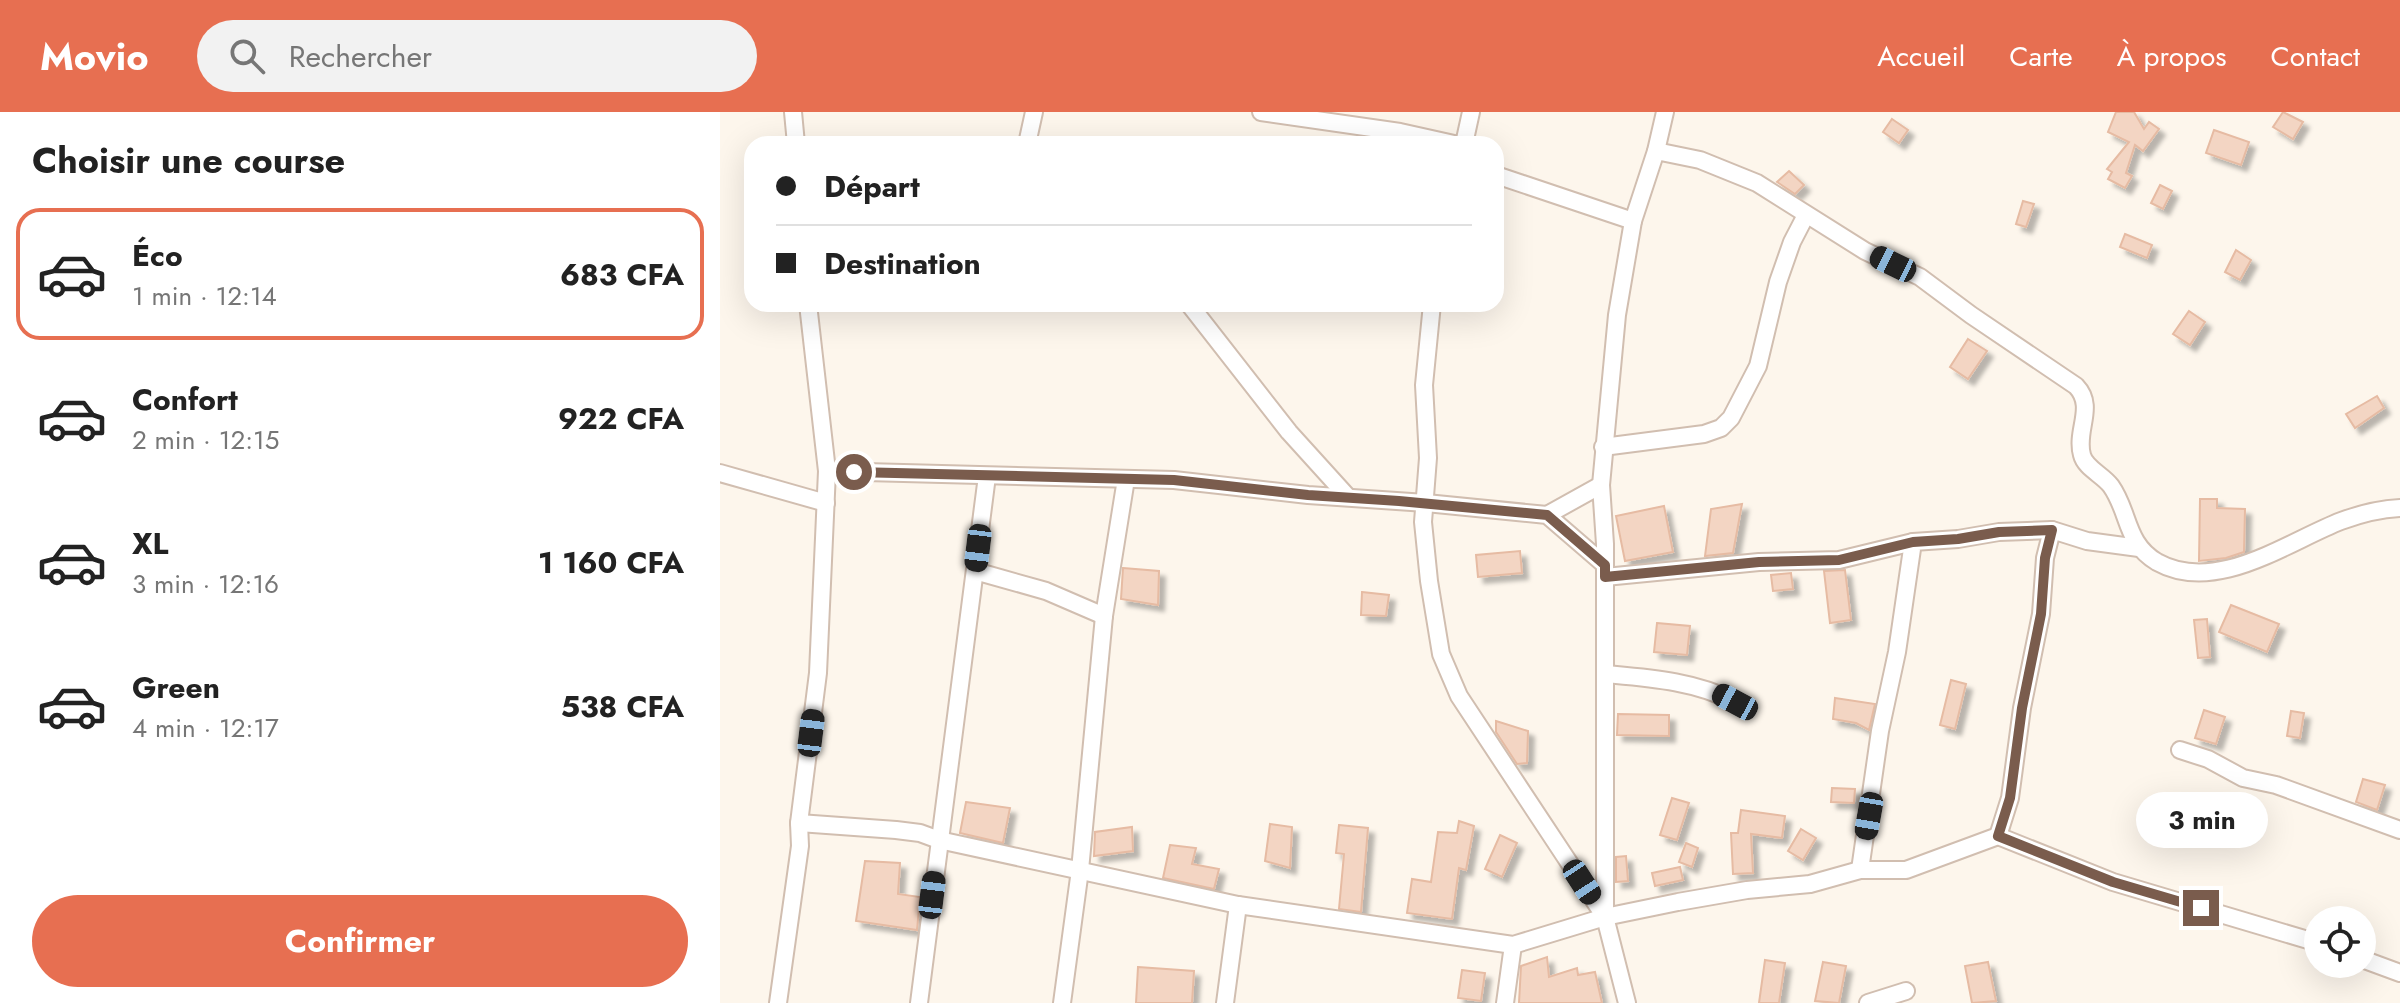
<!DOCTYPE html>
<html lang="fr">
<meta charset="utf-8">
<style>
body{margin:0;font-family:Jost,sans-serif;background:#f2f2f2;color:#222;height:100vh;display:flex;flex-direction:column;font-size:30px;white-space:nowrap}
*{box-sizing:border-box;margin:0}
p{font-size:26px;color:#767676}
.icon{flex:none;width:44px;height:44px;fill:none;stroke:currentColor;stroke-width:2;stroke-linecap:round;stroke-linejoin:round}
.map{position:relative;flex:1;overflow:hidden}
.details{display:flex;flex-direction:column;background:#fff;width:720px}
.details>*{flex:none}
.hud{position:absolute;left:24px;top:24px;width:760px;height:176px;border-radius:24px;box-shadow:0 8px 32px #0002;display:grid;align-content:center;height:176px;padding:0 32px;background:#fff}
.buttons{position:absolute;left:1584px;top:794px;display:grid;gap:16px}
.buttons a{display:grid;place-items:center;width:72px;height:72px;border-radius:50%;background:#fff;box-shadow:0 8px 32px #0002;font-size:40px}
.end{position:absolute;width:36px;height:36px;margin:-18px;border:10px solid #7a5c4d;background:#fff;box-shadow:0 0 0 4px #fff}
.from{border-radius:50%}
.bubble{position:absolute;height:56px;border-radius:28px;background:#fff;box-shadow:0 8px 32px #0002;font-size:26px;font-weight:700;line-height:56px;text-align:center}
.car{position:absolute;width:24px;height:48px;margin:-24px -12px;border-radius:10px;box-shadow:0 0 6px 2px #0007;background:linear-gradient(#222 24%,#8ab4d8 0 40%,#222 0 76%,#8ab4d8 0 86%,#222 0)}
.hud b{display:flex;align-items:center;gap:28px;height:76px;font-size:30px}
.hud b+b{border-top:2px solid #e0e0e0}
.hud i{width:20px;height:20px;background:#222}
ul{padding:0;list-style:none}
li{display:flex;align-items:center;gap:24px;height:132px;margin:0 16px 12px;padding:0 16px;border:4px solid transparent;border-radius:24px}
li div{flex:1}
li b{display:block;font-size:30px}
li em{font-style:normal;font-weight:700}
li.active{border-color:#e76f51}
li>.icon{width:72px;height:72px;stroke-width:1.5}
h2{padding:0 32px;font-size:36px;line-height:96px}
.button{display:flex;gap:16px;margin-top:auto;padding:16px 32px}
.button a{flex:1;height:92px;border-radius:48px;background:#e76f51;color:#fff;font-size:32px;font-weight:700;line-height:92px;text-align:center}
header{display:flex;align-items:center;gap:48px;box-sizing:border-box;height:112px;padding:0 40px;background:#e76f51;color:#fff}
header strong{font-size:38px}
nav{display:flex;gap:44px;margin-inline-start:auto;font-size:28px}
.search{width:560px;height:72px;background:#f2f2f2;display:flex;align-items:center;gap:20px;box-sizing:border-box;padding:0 28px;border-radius:44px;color:#767676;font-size:30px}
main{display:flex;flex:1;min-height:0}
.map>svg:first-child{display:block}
.building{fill:#f3d5c3;stroke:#e6bba3;stroke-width:2;filter:url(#shadow)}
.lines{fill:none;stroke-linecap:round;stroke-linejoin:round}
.minor-casing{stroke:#d1beb0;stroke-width:20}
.minor{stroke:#fff;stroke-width:16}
.route{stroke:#7a5c4d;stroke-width:10}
</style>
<header>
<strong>Movio</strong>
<div class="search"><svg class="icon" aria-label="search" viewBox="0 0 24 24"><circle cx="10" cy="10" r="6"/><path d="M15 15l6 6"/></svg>Rechercher</div>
<nav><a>Accueil</a><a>Carte</a><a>À propos</a><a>Contact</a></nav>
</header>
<main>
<section class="details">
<h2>Choisir une course</h2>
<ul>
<li class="active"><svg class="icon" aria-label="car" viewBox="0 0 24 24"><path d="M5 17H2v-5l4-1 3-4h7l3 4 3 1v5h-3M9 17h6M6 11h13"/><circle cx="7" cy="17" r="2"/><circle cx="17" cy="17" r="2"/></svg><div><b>Éco</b><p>1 min · 12:14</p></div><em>683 CFA</em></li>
<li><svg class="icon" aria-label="car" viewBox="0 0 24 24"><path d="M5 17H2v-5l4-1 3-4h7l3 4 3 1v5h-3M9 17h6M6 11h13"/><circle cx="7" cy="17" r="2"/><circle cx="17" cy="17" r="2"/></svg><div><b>Confort</b><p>2 min · 12:15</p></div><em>922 CFA</em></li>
<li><svg class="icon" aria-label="car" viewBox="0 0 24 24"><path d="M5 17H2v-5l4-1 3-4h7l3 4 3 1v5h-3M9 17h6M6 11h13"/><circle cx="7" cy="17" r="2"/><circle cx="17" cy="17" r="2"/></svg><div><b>XL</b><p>3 min · 12:16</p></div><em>1 160 CFA</em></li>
<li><svg class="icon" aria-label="car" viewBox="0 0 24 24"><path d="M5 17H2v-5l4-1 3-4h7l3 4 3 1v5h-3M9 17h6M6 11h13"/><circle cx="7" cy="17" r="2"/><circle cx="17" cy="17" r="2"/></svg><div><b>Green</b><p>4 min · 12:17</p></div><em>538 CFA</em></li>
</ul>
<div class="button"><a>Confirmer</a></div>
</section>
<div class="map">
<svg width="1680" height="891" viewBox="0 0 1680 891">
<defs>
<filter id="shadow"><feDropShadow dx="6" dy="6" stdDeviation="2" flood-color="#0004"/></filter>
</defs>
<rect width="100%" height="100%" fill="#fdf6ec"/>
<g class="building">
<path d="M1396,0H1414L1424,17L1429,10L1439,17L1423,39L1415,33L1406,61L1412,64L1405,76L1388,67L1392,60L1387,57L1409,30L1388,20Z"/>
<path d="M1563,0L1583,10L1573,27L1553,15Z"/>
<path d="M1172,7L1188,18L1179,31L1163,20Z"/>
<path d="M1494,18L1529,30L1521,53L1486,41Z"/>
<path d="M1069,59L1084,73L1075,82L1057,70Z"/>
<path d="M1440,73L1452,79L1443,97L1431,91Z"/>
<path d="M1303,89L1314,92L1306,115L1296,112Z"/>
<path d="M1405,122L1432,133L1427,146L1400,135Z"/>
<path d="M1516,138L1531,148L1520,168L1505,160Z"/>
<path d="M1469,199L1485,210L1470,233L1453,222Z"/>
<path d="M1248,227L1267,239L1248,267L1230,255Z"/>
<path d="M1657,284L1664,296L1635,316L1626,302Z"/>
<path d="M1480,387H1497V396L1525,397L1524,440L1506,446L1479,449Z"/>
<path d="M1022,392L1013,441L985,444L991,397Z"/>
<path d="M944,394L953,440L905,449L896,404Z"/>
<path d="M800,439L802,461L758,465L756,443Z"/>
<path d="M403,456L439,459L438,493L401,487Z"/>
<path d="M1125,458L1131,508L1110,511L1104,459Z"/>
<path d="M1071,461L1073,477L1053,479L1051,463Z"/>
<path d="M642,480L669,483L666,504L641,503Z"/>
<path d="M1511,493L1559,512L1547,540L1499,520Z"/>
<path d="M1487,507L1490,545L1478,546L1474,508Z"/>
<path d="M937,511L970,514L967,543L934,540Z"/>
<path d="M1231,568L1246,572L1235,617L1220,613Z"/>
<path d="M1115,586L1155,592L1149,618L1136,611L1113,607Z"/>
<path d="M1484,598L1505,605L1496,632L1475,626Z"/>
<path d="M1571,599L1584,601L1580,626L1567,624Z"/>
<path d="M898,602L949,603V624L897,623Z"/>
<path d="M776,609L808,619L807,651L797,652L776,620Z"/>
<path d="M1643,667L1665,673L1657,698L1636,690Z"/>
<path d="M1112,676L1135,677L1134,691L1111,690Z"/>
<path d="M952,686L969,691L957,728L940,723Z"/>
<path d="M246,690L290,696L283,731L240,721Z"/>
<path d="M1021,698L1065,704L1062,726L1031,722L1033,761L1013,762L1011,721H1018Z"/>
<path d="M739,709L754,714L746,758L739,756L732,807L687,801L692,767L711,770L718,720L737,721Z"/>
<path d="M550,712L572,715L570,756L545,749Z"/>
<path d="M619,713L648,716L641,800L619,797L624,742L616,741Z"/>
<path d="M412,715L413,739L374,744L375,720Z"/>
<path d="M1081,717L1096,726L1083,748L1068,739Z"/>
<path d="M780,723L797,731L782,765L765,757Z"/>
<path d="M966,731L978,736L972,755L959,750Z"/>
<path d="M450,733L476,736L472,752L499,757L494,777L443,766Z"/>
<path d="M906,744L908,769L896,770V745Z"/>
<path d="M145,749L180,751L178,782L200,785L197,818L136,809Z"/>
<path d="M960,755L963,768L935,774L932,761Z"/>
<path d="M827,845L829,865L857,856L858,863L875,860L882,891H799L801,854Z"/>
<path d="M1045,848L1065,851L1059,891H1039Z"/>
<path d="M1103,850L1126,854L1119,891L1095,889Z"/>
<path d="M1268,850L1276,889L1252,891L1245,854Z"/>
<path d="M418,855L474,859L472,891H416Z"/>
<path d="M742,858L765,861L761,889L738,886Z"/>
</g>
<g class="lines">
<defs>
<g id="minor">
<path d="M73,0L76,32"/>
<path d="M541,0L680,20L734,32"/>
<path d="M307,32L314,0"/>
<path d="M744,32L751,0"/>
<path d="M936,39L980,48L1037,71L1145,139L1200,165L1251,203L1356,274C1376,295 1355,318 1362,343C1365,356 1383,363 1391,374C1410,401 1405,431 1437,450C1496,483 1567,430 1621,409C1640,402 1659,397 1680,396"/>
<path d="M776,63L913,109"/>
<path d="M469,192L569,320L627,384"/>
<path d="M712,192L704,273L708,346L703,410L709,469L721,542L739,584L885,805L958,790L1027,778L1090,772L1140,758H1186L1278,724L1393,770L1598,831"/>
<path d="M883,335L984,322L1001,316L1011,306L1038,254L1058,170L1072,130L1086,103"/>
<path d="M107,359L454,368L588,383L706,391L827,403L885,453"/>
<path d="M0,361L106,391"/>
<path d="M827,403L881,373"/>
<path d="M255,459L326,479L384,504"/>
<path d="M885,465L1039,450L1119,448L1193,430"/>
<path d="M885,562C928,566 975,569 1015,590"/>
<path d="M1460,638L1488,647L1523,666L1556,673L1680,718"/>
<path d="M79,711L176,718L200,721L219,728L518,793L793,833L885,805"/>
<path d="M1278,724L1290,686L1302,596L1321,502L1325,446L1332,418"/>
<path d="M1140,758L1160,619L1177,540L1193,430L1238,427L1279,420L1332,418L1367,429L1419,436"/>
<path d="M1642,847L1680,861"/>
<path d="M58,891L80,734L79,711L98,561L107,359L88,192"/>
<path d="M199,891L267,364"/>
<path d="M342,891L360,758L384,504L406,367"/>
<path d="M505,891L518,793"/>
<path d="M785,891L793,833"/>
<path d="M907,891L885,805V432L881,373L897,203L913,109L936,39L945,0"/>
<path d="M1148,891L1186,879"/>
</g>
</defs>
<use href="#minor" class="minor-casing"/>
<use href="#minor" class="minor"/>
</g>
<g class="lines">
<path class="route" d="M134,360L454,368L588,383L679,389L827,403L885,453V465L1039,450L1119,448L1193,430L1238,427L1279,420L1332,418L1325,446L1321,502L1302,596L1290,686L1278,724L1393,770L1481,796"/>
</g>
</svg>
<div class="buttons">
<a><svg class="icon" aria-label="locate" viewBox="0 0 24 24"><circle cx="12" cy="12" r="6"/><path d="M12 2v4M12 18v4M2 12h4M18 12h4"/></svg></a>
</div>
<i class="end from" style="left:134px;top:360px"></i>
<i class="end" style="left:1481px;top:796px"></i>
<div class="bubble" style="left:1416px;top:680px;width:132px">3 min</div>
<i class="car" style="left:1173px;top:152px;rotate:296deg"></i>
<i class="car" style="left:258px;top:436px;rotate:187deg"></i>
<i class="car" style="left:1015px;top:590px;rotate:298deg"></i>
<i class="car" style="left:91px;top:621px;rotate:7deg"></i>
<i class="car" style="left:1149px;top:704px;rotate:190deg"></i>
<i class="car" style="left:862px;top:770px;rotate:147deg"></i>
<i class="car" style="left:212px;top:783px;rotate:7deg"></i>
<div class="hud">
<b><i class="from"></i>Départ</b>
<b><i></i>Destination</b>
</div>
</div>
</main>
